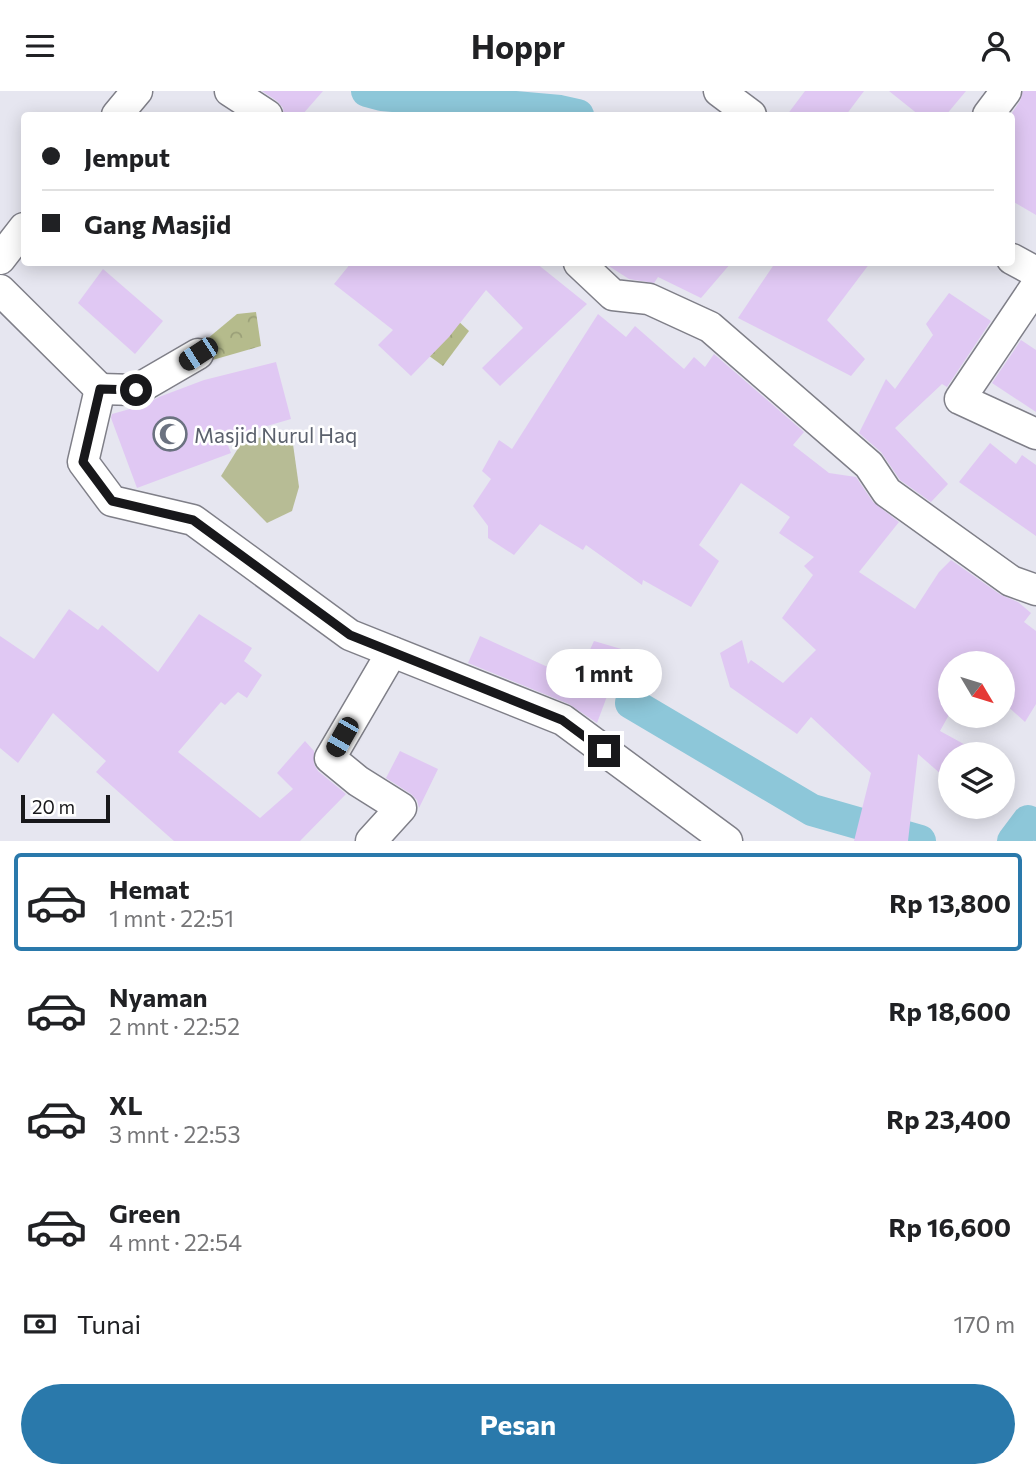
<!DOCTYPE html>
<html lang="id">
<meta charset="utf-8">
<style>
body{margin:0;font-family:Commissioner,sans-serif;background:#f6f6f6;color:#202124;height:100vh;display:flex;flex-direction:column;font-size:26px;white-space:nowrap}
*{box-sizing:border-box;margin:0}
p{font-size:23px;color:#757577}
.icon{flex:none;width:38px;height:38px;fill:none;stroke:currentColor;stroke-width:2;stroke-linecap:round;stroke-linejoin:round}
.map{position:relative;height:750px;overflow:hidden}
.panel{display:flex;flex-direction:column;background:#fff;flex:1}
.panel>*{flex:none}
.guide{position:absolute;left:21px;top:21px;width:994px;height:154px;border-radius:7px;box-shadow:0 4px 18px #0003;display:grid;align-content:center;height:154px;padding:0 21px;background:#fff}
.needle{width:46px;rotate:128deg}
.tools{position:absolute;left:938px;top:560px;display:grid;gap:14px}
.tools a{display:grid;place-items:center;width:77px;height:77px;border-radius:50%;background:#fff;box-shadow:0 4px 18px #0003;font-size:35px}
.scale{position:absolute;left:21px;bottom:18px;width:89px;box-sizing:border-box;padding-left:7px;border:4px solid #18181b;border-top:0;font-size:19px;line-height:24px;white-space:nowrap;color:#18181b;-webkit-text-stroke:5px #fff;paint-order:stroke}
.end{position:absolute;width:32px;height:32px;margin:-16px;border:9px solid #18181b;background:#fff;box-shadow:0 0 0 4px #fff}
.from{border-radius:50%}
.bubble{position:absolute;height:49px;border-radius:24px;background:#fff;box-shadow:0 4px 18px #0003;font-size:23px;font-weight:700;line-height:49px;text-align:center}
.car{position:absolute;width:21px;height:42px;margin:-21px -10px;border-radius:9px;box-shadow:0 0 5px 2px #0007;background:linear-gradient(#222 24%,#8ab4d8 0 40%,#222 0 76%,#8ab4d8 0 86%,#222 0)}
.guide b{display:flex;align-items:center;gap:24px;height:66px;font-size:26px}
.guide b+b{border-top:2px solid #e0e0e0}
.guide i{width:18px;height:18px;background:#202124}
ul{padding:12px 0 0;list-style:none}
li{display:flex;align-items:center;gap:21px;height:98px;margin:0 14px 10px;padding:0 7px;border:4px solid transparent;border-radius:7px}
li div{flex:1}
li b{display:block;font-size:26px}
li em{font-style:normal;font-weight:700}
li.on{border-color:#2a79ab}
li>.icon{width:63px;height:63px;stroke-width:1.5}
.pay{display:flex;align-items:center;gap:18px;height:77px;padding:0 21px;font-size:26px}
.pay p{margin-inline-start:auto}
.cta{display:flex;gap:14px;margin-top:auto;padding:14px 21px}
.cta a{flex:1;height:80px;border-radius:42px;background:#2a79ab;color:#fff;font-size:28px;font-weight:700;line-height:80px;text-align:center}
header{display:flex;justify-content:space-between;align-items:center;height:91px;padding:0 21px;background:#fff;font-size:32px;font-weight:700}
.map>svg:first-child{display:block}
.green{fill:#b7bc95}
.forest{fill:url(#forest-crowns)}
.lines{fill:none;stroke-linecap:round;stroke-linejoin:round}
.canal{stroke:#8dc7d9;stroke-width:32}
.building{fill:#e0c8f3}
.minor-casing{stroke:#7f7f88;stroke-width:33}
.minor{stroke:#fff;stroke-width:30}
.route{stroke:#18181b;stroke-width:9}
.labels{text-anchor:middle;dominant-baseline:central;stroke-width:5;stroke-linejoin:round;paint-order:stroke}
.worship-label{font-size:21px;fill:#5b616d;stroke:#fff;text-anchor:start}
</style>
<header><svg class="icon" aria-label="menu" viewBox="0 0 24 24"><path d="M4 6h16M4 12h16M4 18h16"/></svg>Hoppr<svg class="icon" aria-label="person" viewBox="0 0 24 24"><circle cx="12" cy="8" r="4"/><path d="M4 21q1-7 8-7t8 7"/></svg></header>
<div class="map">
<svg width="1036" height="750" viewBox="0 0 1036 750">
<defs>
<pattern id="forest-crowns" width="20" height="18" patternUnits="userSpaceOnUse" patternTransform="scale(1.75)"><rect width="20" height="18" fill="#b5bb8c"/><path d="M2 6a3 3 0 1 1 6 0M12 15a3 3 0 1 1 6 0" fill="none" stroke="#9ba078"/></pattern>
</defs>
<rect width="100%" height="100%" fill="#e6e6f0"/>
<path class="green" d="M291,339L299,396L292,420L267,432L221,385L242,351Z"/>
<g class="forest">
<path d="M442,215L469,240L443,275L413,253Z"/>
<path d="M256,221L261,255L209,270L207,248L237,223Z"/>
</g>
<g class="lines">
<g class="canal">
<path d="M367,0L382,4L560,20L578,24"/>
<path d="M631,612L812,719L920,750"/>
<path d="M1013,750L1028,730L1036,734"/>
</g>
</g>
<g class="building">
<path d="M262,0H323L302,24H284L283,17L277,10Z"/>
<path d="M805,0H864L846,24H787Z"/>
<path d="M889,0H966L946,24H919Z"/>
<path d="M1023,0H1036V124L1012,110V22L1020,10Z"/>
<path d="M351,172H536L587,213L500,295L482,277L523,237L486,199L449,246L411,285L378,254L393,239L334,193Z"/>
<path d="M604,172H731L701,207L658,186L654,192L629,188Z"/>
<path d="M775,172H870L827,229L865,268L851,285L738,227Z"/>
<path d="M103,178L163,230L135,263L78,212Z"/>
<path d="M949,202L991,230L947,296L942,293L895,337L948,393L931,411L900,389L881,361L859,342L886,288L895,298L933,244L926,233Z"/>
<path d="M598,223L626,246L635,235L684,278L694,266L705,276L714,263L804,341L793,354L829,382L856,386L873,411L899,431L859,481L915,518L939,481L951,469L1001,504L1018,511L1031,522L1024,531L1036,540V613L1025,631L1003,611V572H950V622L940,640L982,663H950V691L918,663L908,750H854L871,682L811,626L797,643L730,596L720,562L742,549L748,573L751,569L783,592L816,559L782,527L813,484L804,475L814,466L779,442L790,426L741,392L699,454L719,470L691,516L643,489L642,494L586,454L583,459L540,433L514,464L488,447V435L473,415L491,388L482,380L499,349L512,358Z"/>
<path d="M1021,249L1036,259V321L992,292Z"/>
<path d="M276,271L291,328L225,347L231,362L137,397L111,327L112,323L144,314L159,306L204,289Z"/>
<path d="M990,352L1016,373L1022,364L1036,374V445L959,391Z"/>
<path d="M69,518L98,539L102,534L158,581L199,523L252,557L244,570L262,584L247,607L238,601L225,614L221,611L178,661L260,727L293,698L277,682L305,650L314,660V673L318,680L346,703L300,750H174L96,681L106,670L53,622L18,672L0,657V545L34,568Z"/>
<path d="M480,545L576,589L594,550L652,567L644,589L615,584L597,632L569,613L468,572Z"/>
<path d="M400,660L438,678L419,717L417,709L411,703L386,687Z"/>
</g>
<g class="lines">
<defs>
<g id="minor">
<path d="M230,0L267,24"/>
<path d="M719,0L751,24"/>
<path d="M117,24L137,0"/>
<path d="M988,24L1006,0"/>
<path d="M0,168L24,137"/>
<path d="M1012,168L1036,181"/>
<path d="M579,172L613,204L649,208L710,236L869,374L887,401L1011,490L1036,499"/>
<path d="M1036,195L960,308L1036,343"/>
<path d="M0,199L100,298"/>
<path d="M100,298L83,371L112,410L193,429L350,544L563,629L727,750"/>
<path d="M100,298L136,299L198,263"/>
<path d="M371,750L401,717L358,690L330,667L392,561"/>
</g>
</defs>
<use href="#minor" class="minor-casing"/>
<use href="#minor" class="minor"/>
</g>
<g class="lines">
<path class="route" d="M136,299L100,298L83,371L112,410L193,429L350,544L562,629L604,660"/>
</g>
<defs>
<symbol id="mosque-ring" viewBox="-11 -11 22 22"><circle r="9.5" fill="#fff" stroke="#6b7280" stroke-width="1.5"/><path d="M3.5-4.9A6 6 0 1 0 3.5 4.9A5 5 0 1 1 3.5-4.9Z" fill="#6b7280"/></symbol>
</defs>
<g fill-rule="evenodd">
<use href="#mosque-ring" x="151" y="324" width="38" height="38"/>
</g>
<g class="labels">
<g class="worship-label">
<text x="194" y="343">Masjid Nurul Haq</text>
</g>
</g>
</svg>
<div class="tools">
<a><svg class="needle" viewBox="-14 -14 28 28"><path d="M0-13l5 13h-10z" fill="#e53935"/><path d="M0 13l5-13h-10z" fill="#757577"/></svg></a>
<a><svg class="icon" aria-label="layers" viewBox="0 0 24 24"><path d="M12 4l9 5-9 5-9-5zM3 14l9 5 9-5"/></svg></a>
</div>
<div class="scale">20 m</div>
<i class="end from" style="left:136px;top:299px"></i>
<i class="end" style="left:604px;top:660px"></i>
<div class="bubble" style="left:546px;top:558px;width:116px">1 mnt</div>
<i class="car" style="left:198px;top:263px;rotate:237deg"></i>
<i class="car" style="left:342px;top:646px;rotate:210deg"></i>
<div class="guide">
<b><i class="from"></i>Jemput</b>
<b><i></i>Gang Masjid</b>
</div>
</div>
<section class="panel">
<ul>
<li class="on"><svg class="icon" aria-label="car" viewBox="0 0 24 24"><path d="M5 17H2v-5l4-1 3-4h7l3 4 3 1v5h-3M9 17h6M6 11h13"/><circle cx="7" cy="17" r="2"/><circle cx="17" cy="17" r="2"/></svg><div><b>Hemat</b><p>1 mnt · 22:51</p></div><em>Rp 13,800</em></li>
<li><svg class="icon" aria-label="car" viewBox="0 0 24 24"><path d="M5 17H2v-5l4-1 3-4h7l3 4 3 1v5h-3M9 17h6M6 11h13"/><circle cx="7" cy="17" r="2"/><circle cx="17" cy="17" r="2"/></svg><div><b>Nyaman</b><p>2 mnt · 22:52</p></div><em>Rp 18,600</em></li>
<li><svg class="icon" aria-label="car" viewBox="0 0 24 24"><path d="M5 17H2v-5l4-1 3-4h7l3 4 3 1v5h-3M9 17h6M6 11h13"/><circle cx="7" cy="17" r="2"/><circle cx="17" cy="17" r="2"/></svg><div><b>XL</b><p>3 mnt · 22:53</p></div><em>Rp 23,400</em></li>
<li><svg class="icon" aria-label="car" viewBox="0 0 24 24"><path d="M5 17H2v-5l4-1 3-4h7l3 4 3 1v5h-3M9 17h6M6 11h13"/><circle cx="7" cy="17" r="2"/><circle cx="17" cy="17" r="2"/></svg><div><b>Green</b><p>4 mnt · 22:54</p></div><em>Rp 16,600</em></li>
</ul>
<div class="pay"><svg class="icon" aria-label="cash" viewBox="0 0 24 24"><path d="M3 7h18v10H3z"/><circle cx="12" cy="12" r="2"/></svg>Tunai<p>170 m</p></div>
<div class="cta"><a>Pesan</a></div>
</section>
